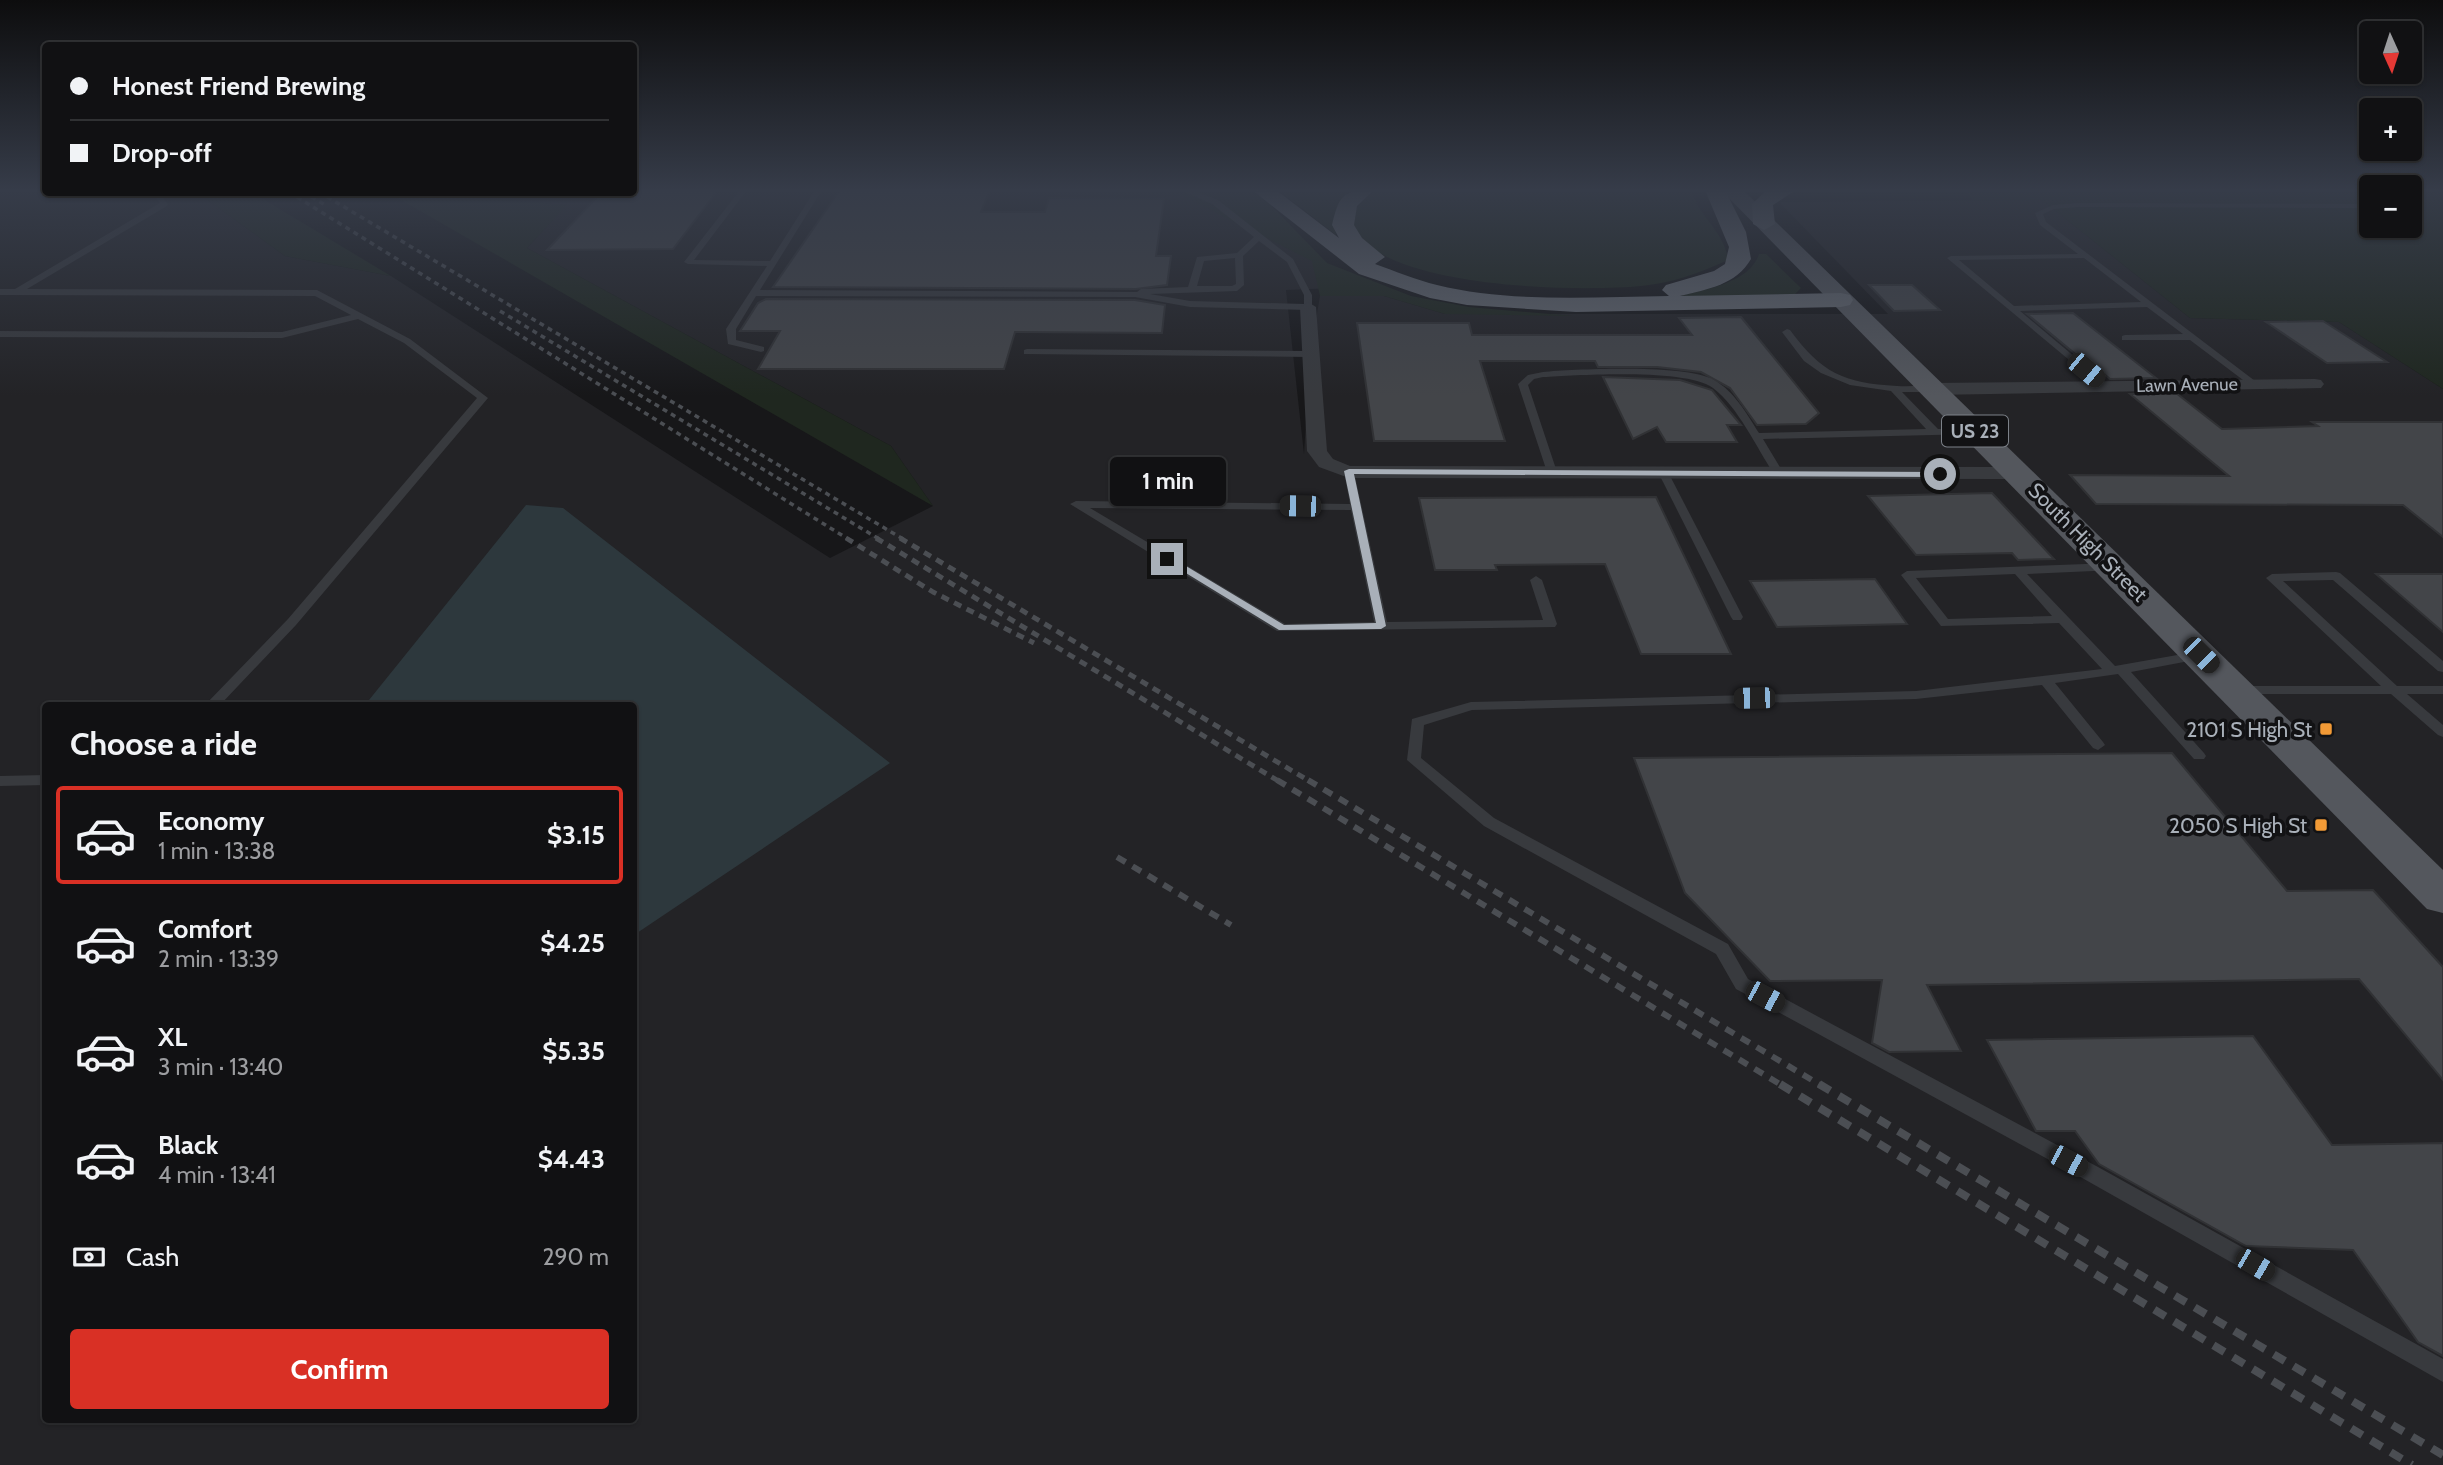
<!DOCTYPE html>
<meta charset="utf-8">
<style>
body{margin:0;font-family:Cabin,sans-serif;background:#1e1f21;color:#f1f3f6;height:100vh;display:flex;flex-direction:column;font-size:26px;white-space:nowrap}
*{box-sizing:border-box;margin:0}
p{font-size:23px;color:#9c9da0}
.icon{flex:none;width:38px;height:38px;fill:none;stroke:currentColor;stroke-width:2;stroke-linecap:round;stroke-linejoin:round}
.map{position:relative;flex:1;overflow:hidden}
.drawer{position:absolute;left:42px;top:702px;width:595px;height:721px;display:flex;flex-direction:column;background:#111113;border-radius:7px;box-shadow:0 2px 5px #0004,0 0 0 2px #303133}
.drawer>*{flex:none}
.top-card{position:absolute;left:42px;top:42px;width:595px;height:154px;border-radius:7px;box-shadow:0 2px 5px #0004,0 0 0 2px #303133;display:grid;align-content:center;height:154px;padding:0 28px;background:#111113}
.needle{width:46px;rotate:177deg}
.buttons{position:absolute;left:2359px;top:21px;display:grid;gap:14px}
.buttons a{display:grid;place-items:center;width:63px;height:63px;border-radius:7px;background:#111113;box-shadow:0 2px 5px #0004,0 0 0 2px #303133;font-size:35px}
.end{position:absolute;width:32px;height:32px;margin:-16px;border:9px solid #a9b0b9;background:#111;box-shadow:0 0 0 4px #111}
.from{border-radius:50%}
.bubble{position:absolute;height:49px;border-radius:7px;background:#111113;box-shadow:0 2px 5px #0004,0 0 0 2px #303133;font-size:23px;font-weight:800;line-height:49px;text-align:center}
.car{position:absolute;width:21px;height:42px;margin:-21px -10px;border-radius:9px;box-shadow:0 0 5px 2px #0007;background:linear-gradient(#222 24%,#8ab4d8 0 40%,#222 0 76%,#8ab4d8 0 86%,#222 0)}
.top-card b{display:flex;align-items:center;gap:24px;height:66px;font-size:26px}
.top-card b+b{border-top:2px solid #303133}
.top-card i{width:18px;height:18px;background:#f1f3f6}
ul{padding:0;list-style:none}
li{display:flex;align-items:center;gap:21px;height:98px;margin:0 14px 10px;padding:0 14px;border:4px solid transparent;border-radius:7px}
li div{flex:1}
li b{display:block;font-size:26px}
li em{font-style:normal;font-weight:800}
li.on{border-color:#d93025}
li>.icon{width:63px;height:63px;stroke-width:1.5}
h2{padding:0 28px;font-size:32px;line-height:84px}
.pay{display:flex;align-items:center;gap:18px;height:77px;padding:0 28px;font-size:26px}
.pay p{margin-inline-start:auto}
.action{display:flex;gap:14px;margin-top:auto;padding:14px 28px}
.action a{flex:1;height:80px;border-radius:7px;background:#d93025;color:#fff;font-size:28px;font-weight:800;line-height:80px;text-align:center}
.map>svg:first-child{display:block}
.built{fill:#232326;fill-rule:evenodd}
.green{fill:#1f271f}
.water{fill:#2d383d}
.building{fill:#434549;stroke:#313235;stroke-width:2}
.lines{fill:none;stroke-linecap:round;stroke-linejoin:round}
.lane{fill:#383a3e;fill-rule:evenodd}
.street{fill:#383a3e;fill-rule:evenodd}
.primary{fill:#54575d;fill-rule:evenodd}
.highway{fill:#64686f;fill-rule:evenodd}
.rail-far3{stroke:#4b4e53;stroke-width:3.5;stroke-dasharray:5 4.5;stroke-linecap:butt}
.rail-far2{stroke:#4b4e53;stroke-width:5;stroke-dasharray:8 6;stroke-linecap:butt}
.rail-far1{stroke:#4b4e53;stroke-width:6;stroke-dasharray:10 8;stroke-linecap:butt}
.rail{stroke:#4b4e53;stroke-width:8;stroke-dasharray:13 10;stroke-linecap:butt}
.route{fill:#a9b0b9}
.poi-dot{fill:#f29a36;stroke:#121214;stroke-width:2.5}
.labels{text-anchor:middle;dominant-baseline:central;stroke-width:7;stroke-linejoin:round;paint-order:stroke}
.far-street-label{font-size:18px;fill:#a9b0b9;stroke:#121214}
.shield{fill:#121214;stroke:#7c8188;stroke-width:2}
.shield-label{font-size:19px;font-weight:bold;fill:#a9b0b9}
.street-label{font-size:21px;fill:#a9b0b9;stroke:#121214}
.poi-label{font-size:21px;fill:#a9b0b9;stroke:#121214;text-anchor:end}
</style>
<div class="map">
<svg width="2443" height="1465" viewBox="0 0 2443 1465">
<rect width="100%" height="100%" fill="#171719"/>
<path class="built" d="M0,190L198,193L285,256L391,276L830,558L933,506L891,446L527,248L566,205L478,198V193L1244,190L1327,263L1334,288L1286,290L1304,454L1310,354L1320,296H1384L1445,314H1888L1779,202L2042,200L2190,318L2339,322L2443,389V1465H0ZM46,705H634V1419H46Z"/>
<g class="green">
<path d="M1171,190H1247L1265,199L1327,263L1411,296L1469,307L1574,316L1445,314L1384,296H1320L1312,261Z"/>
<path d="M1278,190H1353C1334,201 1335,215 1336,235Z"/>
<path d="M1377,190H1691C1699,217 1725,232 1728,260C1699,273 1673,283 1641,286C1581,292 1389,289 1356,231C1345,212 1363,200 1377,190Z"/>
<path d="M2111,190H2371V226H2410V190H2443V389L2339,322L2190,318L2042,200H1972L1968,192Z"/>
<path d="M198,193H253L391,276L285,256Z"/>
<path d="M389,193H478V198L567,205L527,248L891,446L933,506Z"/>
<path d="M1759,254H1766L1801,288L1792,297L1685,298L1682,295C1708,289 1750,282 1759,254Z"/>
</g>
<path class="water" d="M526,505L563,508L890,763L634,935V705H365Z"/>
<g class="building">
<path d="M634,190H718L673,249L547,250L602,192Z"/>
<path d="M840,190H990L981,212H1045L1049,198L1164,199L1156,256H1171L1167,285L1136,289L773,287Z"/>
<path d="M1869,285H1912L1940,310L1894,311Z"/>
<path d="M766,299L1135,300L1165,305L1162,333L1015,332L1004,369H758L780,331H740L758,303Z"/>
<path d="M2073,313L2156,378L2110,379L2090,362H2085L2027,314Z"/>
<path d="M1741,317L1819,413L1806,424L1757,425L1730,388L1701,372L1657,367H1598L1595,361H1480L1505,441H1374L1357,323H1469L1472,335H1692L1679,318Z"/>
<path d="M2323,321L2387,362L2327,363L2266,322Z"/>
<path d="M1603,377L1680,380L1712,390L1741,425H1727L1737,442H1666L1657,427L1633,439Z"/>
<path d="M2176,393L2222,429L2318,426L2312,422H2443V537L2403,505L2096,504L2070,475L2229,476L2130,394Z"/>
<path d="M1992,493L2054,559L2018,560L2012,553L1916,555L1868,496Z"/>
<path d="M1656,497L1731,654H1641L1605,564L1495,565L1497,570H1435L1419,498Z"/>
<path d="M2376,574H2443V632Z"/>
<path d="M1875,579L1907,624L1777,627L1750,581Z"/>
<path d="M2172,753L2287,891L2373,890L2443,967V1080L2359,979L1927,985L1961,1051L1889,1052L1872,1043L1882,980L1770,981L1685,893L1634,758Z"/>
<path d="M2253,1036L2332,1145L2443,1143V1356L2418,1342L2353,1250L2246,1246L2099,1164L2075,1131H2036L1987,1040Z"/>
</g>
<g class="lines">
<g class="lane">
<path d="M740,190H747L694,260L770,261L815,190H822L760,290L1137,292L1141,289L1188,287L1197,257L1237,253L1254,237L1212,204L1181,190H1192L1218,200L1293,259L1312,295V307L1308,310L1190,307L1135,297L756,296L736,329V340L764,347V351L761,352L728,344L726,329L767,266L688,264L684,262ZM1259,241L1287,262L1304,295V304L1190,301L1150,294L1237,291L1244,285L1243,256ZM1235,258L1236,284L1232,286H1197L1204,261Z"/>
<path d="M151,192H158L168,204L167,206L27,289L317,290L410,339L488,398L296,625L220,705H205L288,619L477,398L404,343L358,319L282,338L0,337V331L282,332L351,315L315,296L0,295V289H15L160,203Z"/>
<path d="M506,192H557L516,198Z"/>
<path d="M2077,203L2371,204V208L2077,207L2054,209L2043,214L2046,222L2259,384L2251,386L2190,340H2122V336L2125,335L2183,334L2147,307L2020,311L2107,384V388L2104,389L1947,258L1951,256L2078,254L2040,225L2035,213L2053,205ZM2084,258L2141,302L2014,306L1959,260Z"/>
<path d="M1787,329L1790,330C1822,373 1843,383 1897,386C1910,387 1923,385 1935,387V391L1932,392H1902L1938,429L1974,428L1979,431L1974,434L1763,439L1784,474L1779,477L1774,474C1756,447 1739,408 1713,388C1687,368 1578,375 1543,377L1534,379L1528,385L1557,472L1552,475L1547,472L1518,384L1528,375L1543,372C1577,369 1687,364 1714,380C1734,391 1747,414 1759,433L1926,429L1891,391L1850,385L1821,373L1804,361L1782,332Z"/>
<path d="M1027,349L1310,351L1315,354L1310,357L1024,354V350Z"/>
<path d="M1349,469L1354,472L1387,622L1543,620L1530,580L1536,576L1542,580L1557,624L1555,627L1277,631L1070,504L1076,501L1350,504L1344,472ZM1090,508L1351,510L1374,622L1285,624Z"/>
<path d="M1663,469L1668,472L1743,617L1741,620H1733L1731,617L1658,472Z"/>
<path d="M2112,563L2118,567L2116,570L2027,574L2115,666L2200,651L2205,652L2207,655L2205,658L2131,672L2204,753L2206,756L2204,759H2194L2118,674L2055,683L2103,742L2105,745L2098,750L2093,748L2042,685L1916,699L1472,710L1424,725L1421,758L1494,818L1728,944L1748,979L2098,1167L2443,1359V1382L2084,1179L1736,989L1716,954L1484,826L1407,760L1412,719L1471,702L1916,691L2102,669L2059,623L1941,626L1901,575L1907,571ZM2015,574L2052,616L1948,619L1916,578Z"/>
<path d="M2336,572L2340,573L2443,661V672L2438,671L2333,580L2283,581L2397,686H2443V694H2407L2443,725V737L2438,735L2391,694H2241L2234,690L2241,686H2381L2266,578L2272,574Z"/>
<path d="M46,775V785L0,786V776Z"/>
</g>
<g class="street">
<path d="M1308,302L1316,307L1327,451L1333,459L1350,466L2018,467L2028,473L2018,479L1349,478L1319,467L1307,451L1300,307Z"/>
<path d="M2315,379L2321,380L2324,384L2321,388L1932,395L1923,389L1932,383Z"/>
</g>
<path class="primary" d="M1721,190H1743L2443,870V913L2427,909Z"/>
<g class="highway">
<path d="M1252,190H1276L1339,238L1332,225C1339,195 1343,190 1374,190L1357,206L1354,225L1362,238L1385,257L1375,264C1395,271 1416,280 1437,285C1509,303 1595,297 1669,296L1662,290L1666,285L1714,271L1725,264L1729,247L1705,190H1725L1746,232L1751,259C1736,285 1708,289 1680,296L1841,293L1850,295L1853,300L1850,305L1841,307L1576,312L1467,305L1430,298L1359,274Z"/>
<path d="M1767,190H1796L1773,205L1775,224L1764,230L1753,224L1752,204Z"/>
</g>
<g class="rail-far3">
<path d="M289,192L848,539"/>
<path d="M303,192L327,206"/>
<path d="M319,192L903,539"/>
<path d="M500,311L879,539"/>
</g>
<g class="rail-far2">
<path d="M846,538L933,592L1034,643"/>
<path d="M876,538L1280,782"/>
<path d="M900,538L1311,782"/>
</g>
<g class="rail-far1">
<path d="M1277,780L1783,1086"/>
<path d="M1308,780L1822,1086"/>
<path d="M1117,857L1231,925"/>
</g>
<g class="rail">
<path d="M1780,1084L2412,1465"/>
<path d="M1819,1084L2443,1455"/>
</g>
</g>
<linearGradient id="sky" x2="0" y2="1"><stop stop-color="#0d0d0e"/><stop offset="0.48" stop-color="#363c49"/><stop offset="1" stop-color="#363c49" stop-opacity="0"/></linearGradient>
<rect width="2443" height="396" fill="url(#sky)"/>
<path class="route" d="M1349,469L1940,472L1945,474L1940,477L1354,474L1386,626L1381,629L1279,630L1163,559L1171,557L1284,625L1376,623L1344,471Z"/>
<g class="poi-dot">
<rect x="2319" y="722" width="14" height="14" rx="3.5"/>
<rect x="2314" y="818" width="14" height="14" rx="3.5"/>
</g>
<g class="labels">
<g class="far-street-label">
<text transform="translate(2187 385) rotate(-1)">Lawn Avenue</text>
</g>
<rect class="shield" x="1942" y="415.5" width="66" height="31" rx="5"/>
<g class="shield-label">
<text x="1975" y="431">US 23</text>
</g>
<g class="street-label">
<text transform="translate(2088 542) rotate(45)">South High Street</text>
</g>
<g class="poi-label">
<text x="2312" y="729">2101 S High St</text>
<text x="2307" y="825">2050 S High St</text>
</g>
</g>
</svg>
<div class="buttons">
<a><svg class="needle" viewBox="-14 -14 28 28"><path d="M0-13l5 13h-10z" fill="#e53935"/><path d="M0 13l5-13h-10z" fill="#9c9da0"/></svg></a>
<a>+</a>
<a>−</a>
</div>
<i class="end from" style="left:1940px;top:474px"></i>
<i class="end" style="left:1167px;top:559px"></i>
<div class="bubble" style="left:1110px;top:457px;width:116px">1 min</div>
<i class="car" style="left:2086px;top:370px;rotate:130deg"></i>
<i class="car" style="left:1300px;top:506px;rotate:271deg"></i>
<i class="car" style="left:2201px;top:655px;rotate:135deg"></i>
<i class="car" style="left:1754px;top:698px;rotate:269deg"></i>
<i class="car" style="left:1765px;top:997px;rotate:118deg"></i>
<i class="car" style="left:2068px;top:1161px;rotate:118deg"></i>
<i class="car" style="left:2255px;top:1265px;rotate:120deg"></i>
<div class="top-card">
<b><i class="from"></i>Honest Friend Brewing</b>
<b><i></i>Drop-off</b>
</div>
<section class="drawer">
<h2>Choose a ride</h2>
<ul>
<li class="on"><svg class="icon" aria-label="car" viewBox="0 0 24 24"><path d="M5 17H2v-5l4-1 3-4h7l3 4 3 1v5h-3M9 17h6M6 11h13"/><circle cx="7" cy="17" r="2"/><circle cx="17" cy="17" r="2"/></svg><div><b>Economy</b><p>1 min · 13:38</p></div><em>$3.15</em></li>
<li><svg class="icon" aria-label="car" viewBox="0 0 24 24"><path d="M5 17H2v-5l4-1 3-4h7l3 4 3 1v5h-3M9 17h6M6 11h13"/><circle cx="7" cy="17" r="2"/><circle cx="17" cy="17" r="2"/></svg><div><b>Comfort</b><p>2 min · 13:39</p></div><em>$4.25</em></li>
<li><svg class="icon" aria-label="car" viewBox="0 0 24 24"><path d="M5 17H2v-5l4-1 3-4h7l3 4 3 1v5h-3M9 17h6M6 11h13"/><circle cx="7" cy="17" r="2"/><circle cx="17" cy="17" r="2"/></svg><div><b>XL</b><p>3 min · 13:40</p></div><em>$5.35</em></li>
<li><svg class="icon" aria-label="car" viewBox="0 0 24 24"><path d="M5 17H2v-5l4-1 3-4h7l3 4 3 1v5h-3M9 17h6M6 11h13"/><circle cx="7" cy="17" r="2"/><circle cx="17" cy="17" r="2"/></svg><div><b>Black</b><p>4 min · 13:41</p></div><em>$4.43</em></li>
</ul>
<div class="pay"><svg class="icon" aria-label="cash" viewBox="0 0 24 24"><path d="M3 7h18v10H3z"/><circle cx="12" cy="12" r="2"/></svg>Cash<p>290 m</p></div>
<div class="action"><a>Confirm</a></div>
</section>
</div>
